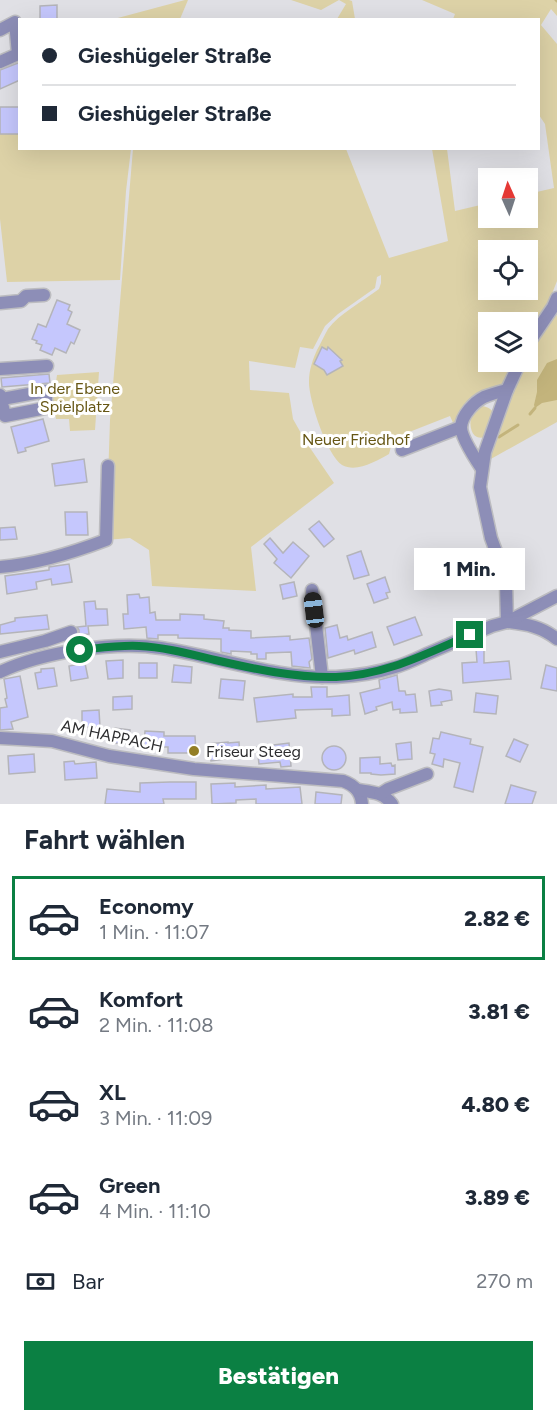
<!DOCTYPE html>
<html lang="de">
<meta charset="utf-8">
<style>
body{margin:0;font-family:Figtree,sans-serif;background:#f2f2f3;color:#1f2937;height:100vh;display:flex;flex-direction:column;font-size:22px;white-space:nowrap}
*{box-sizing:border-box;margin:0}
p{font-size:20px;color:#747a83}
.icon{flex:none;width:33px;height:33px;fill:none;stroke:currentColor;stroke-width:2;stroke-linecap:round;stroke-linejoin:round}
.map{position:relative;height:804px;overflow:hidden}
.drawer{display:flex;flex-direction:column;background:#fff;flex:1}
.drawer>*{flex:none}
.banner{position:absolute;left:18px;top:18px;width:522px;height:132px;border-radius:0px;box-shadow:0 6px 24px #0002;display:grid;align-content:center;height:132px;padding:0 24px;background:#fff}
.needle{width:39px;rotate:357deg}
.fabs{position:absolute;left:478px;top:168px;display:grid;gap:12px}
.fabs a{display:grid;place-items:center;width:60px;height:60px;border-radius:0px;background:#fff;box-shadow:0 6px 24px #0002;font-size:30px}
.end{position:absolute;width:27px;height:27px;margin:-14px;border:8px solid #0b8043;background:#fff;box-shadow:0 0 0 3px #fff}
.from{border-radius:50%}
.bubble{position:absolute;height:42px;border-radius:0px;background:#fff;box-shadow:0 6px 24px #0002;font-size:20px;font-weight:800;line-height:42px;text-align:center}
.car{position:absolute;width:18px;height:36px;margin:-18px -9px;border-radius:8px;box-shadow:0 0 4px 2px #0007;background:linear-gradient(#222 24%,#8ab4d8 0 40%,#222 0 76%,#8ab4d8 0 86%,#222 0)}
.banner b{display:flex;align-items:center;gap:21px;height:57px;font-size:22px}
.banner b+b{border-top:2px solid #e0e1e3}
.banner i{width:15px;height:15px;background:#1f2937}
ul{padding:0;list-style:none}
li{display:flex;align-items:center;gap:18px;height:84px;margin:0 12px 9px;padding:0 12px;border:3px solid transparent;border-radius:0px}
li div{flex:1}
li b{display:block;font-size:22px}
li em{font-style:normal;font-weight:800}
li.on{border-color:#0b8043}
li>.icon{width:54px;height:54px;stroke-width:1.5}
h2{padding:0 24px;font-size:27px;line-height:72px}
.pay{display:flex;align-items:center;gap:15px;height:66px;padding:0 24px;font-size:22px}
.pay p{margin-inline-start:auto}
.action{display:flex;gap:12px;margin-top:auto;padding:12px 24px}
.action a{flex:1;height:69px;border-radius:0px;background:#0b8043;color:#fff;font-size:24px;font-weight:800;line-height:69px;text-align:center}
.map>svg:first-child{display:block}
.green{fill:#ddd2a7;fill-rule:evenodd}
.water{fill:#c3b47c}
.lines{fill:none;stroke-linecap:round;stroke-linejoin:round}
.stream{stroke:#c3b47c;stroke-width:3}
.building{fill:#c5c7fd;stroke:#b4b4b9;stroke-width:1.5}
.minor-casing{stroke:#bcbcc0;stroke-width:15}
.minor{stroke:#8d8eb7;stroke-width:12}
.route{stroke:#0b8043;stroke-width:8}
.poi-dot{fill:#937e25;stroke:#fff;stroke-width:2}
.labels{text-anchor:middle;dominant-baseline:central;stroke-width:6;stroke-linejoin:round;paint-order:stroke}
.park-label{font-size:16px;fill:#665614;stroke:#fff}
.street-label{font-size:16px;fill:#2c2c2e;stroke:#fff}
.poi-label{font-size:16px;fill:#2c2c2e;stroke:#fff;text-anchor:start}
</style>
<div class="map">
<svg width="557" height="804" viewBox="0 0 557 804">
<rect width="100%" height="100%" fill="#e0e0e5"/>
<g class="green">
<path d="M185,0H188L180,19H114Z"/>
<path d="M291,0H349L352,1L355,19H337L346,4L339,0L321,10Z"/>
<path d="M422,0H557V16L551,9L541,25L557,44V281L546,309L528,339V322H489V362H516L504,387L454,425L450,416L399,436L392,443L389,454C376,461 357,473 342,465C327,456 308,398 309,381C309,370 313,359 317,350C321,343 324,336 328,329C339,314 363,301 379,289L381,283V275L377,277L375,288L338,314L325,326L313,349L300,347L295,368L249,361L250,390L289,393L293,419L306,442L334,483L251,547L256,591L152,586L149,550L130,538L106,540L110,420L133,149H346L389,258L448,241L432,149H447L455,211L489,203V218H528V194L554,188L545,124L539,115L538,20L453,19L455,14ZM489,250H528V290H489Z"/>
<path d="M0,134H19L20,148L131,149L126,191L120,280L7,282L0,219Z"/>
<path d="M557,315V422L489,460L492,446L524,362H528C528,342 543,327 557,315Z"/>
<path d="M99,372L95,430L70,431L69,419H56L53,402L57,375Z"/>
<path d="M482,406C497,409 494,416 489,427C489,428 486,435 486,436C484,438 480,438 477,437C470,434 469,421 472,415C474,411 478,408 482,406Z"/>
</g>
<path class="water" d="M557,359V400L542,403L535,408L534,405L537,392V380L547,363Z"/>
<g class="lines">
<g class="stream">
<path d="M556,0L557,1"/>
<path d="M530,414L535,408"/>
<path d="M499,437L518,425"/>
</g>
</g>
<g class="building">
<path d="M57,5V20H40V6Z"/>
<path d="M18,63L20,67V80L0,89V70Z"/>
<rect x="0" y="107" width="20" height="27"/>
<path d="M57,300L70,305L68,310L72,312L67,324L80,330L74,344L71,342L66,353L55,348L52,355L40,350L42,345L36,343L37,341L32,339L38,324L46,327Z"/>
<path d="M322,347L327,350L328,347L342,360L340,361L343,366L327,375L324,370L314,364Z"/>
<path d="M49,374L50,383L2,387L1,378Z"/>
<path d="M43,419L49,441L25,448L26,451L18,453L11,427Z"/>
<path d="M84,459L87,482L55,486L52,464Z"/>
<path d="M65,512H87L88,535H66Z"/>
<path d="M319,521L334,539L324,547L309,529Z"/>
<path d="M15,527L17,539L0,540V528Z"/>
<path d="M270,538L283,553L293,542L309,556L291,578L274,563L277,559L264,544Z"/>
<path d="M361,551L369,575L354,579L347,556Z"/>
<path d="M69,564L72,582L52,585L51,579L36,582L37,589L7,594L5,576L49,570V567Z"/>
<path d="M385,577L390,592L386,593L388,598L374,603L367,584Z"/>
<path d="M294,582L297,596L283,599L280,585Z"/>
<path d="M139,594L140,598L149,597L150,613L155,612L156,620H180V614L204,615V619L224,621L223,628H229V630L251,631V638L290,636V640L309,638L312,659L309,662L310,668L292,666L291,652L266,653V659H257V654H251V652L231,651V654L221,652V639L178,638V635H158V639L147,638L146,627L124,629L123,614H128L127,595Z"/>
<path d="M95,601L96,609H107L108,625L88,626L89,634L79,635V630L77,627L86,626L84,602Z"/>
<path d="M47,615L49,629L0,634V625L15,621V618Z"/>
<path d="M415,617L422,635L394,645L387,627Z"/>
<path d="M337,625L340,638L347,636L348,640L372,632L376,647L355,654L354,650L328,658L325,628Z"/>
<path d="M484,648V663L509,661L511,679L463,683L462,663L477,662L476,649Z"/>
<path d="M123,660V678L108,679L106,661Z"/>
<path d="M85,663L88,678L71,681L69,666Z"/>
<rect x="139" y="663" width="18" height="15"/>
<path d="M174,665L192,667L191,683L172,682Z"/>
<path d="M546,665L557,668V691L541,688Z"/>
<path d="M54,668L57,686L38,689L35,673L41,672V669Z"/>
<path d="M397,675L399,691H405L406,695L415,694L417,712L400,713V709L393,710L392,702L376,707L377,710L365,714L360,693L380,688L379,680Z"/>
<path d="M20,676L28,717L11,722L13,729L0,730V708L7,707L5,699L7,698L4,679Z"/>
<path d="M221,679L245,681L243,700L219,698Z"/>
<path d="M311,687H327V697L349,695L350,715L332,716V709L295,710L296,718L257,722L254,698L293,694V697H312Z"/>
<path d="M439,689L451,691L452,700L441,702L442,705L431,706L429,691Z"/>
<path d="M476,693L498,696L496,714L474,712Z"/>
<path d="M132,696V709L113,710V697Z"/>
<path d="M99,710L100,727H82V711Z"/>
<path d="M114,728L130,730L129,744L112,743Z"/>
<path d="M145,731L164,732V736H195L196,753H168V747H144Z"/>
<path d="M441,732L471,739L470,744L483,747L473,792L454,787L460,763L444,759L443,767L432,764L435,754L430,753L433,738L439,739Z"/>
<path d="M514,739L528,745L520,762L506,756Z"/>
<path d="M228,742V743L239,742L240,757L211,761L208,744Z"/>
<path d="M411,742L412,759L398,760L396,744Z"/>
<path d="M289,743L291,766L281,767L280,762L259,764L257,747Z"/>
<circle cx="334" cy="758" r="12"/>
<path d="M34,754L35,772L9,774L8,756Z"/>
<path d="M380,757V764L391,763L392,766L395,765V774L381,775L371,774V773H360V758Z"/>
<path d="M74,761L75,764L96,762L97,778L65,780L64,762Z"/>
<path d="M170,782H196V799H163L164,804H105L107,789L140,792V783Z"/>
<path d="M235,783V787L266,785V789L300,787L302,804H256V799L236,800V803L212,804L211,784Z"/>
<path d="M511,785L536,792L532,804H505Z"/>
<path d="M316,792L342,795L341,804H315Z"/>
</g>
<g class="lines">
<defs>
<g id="minor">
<path d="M0,30L15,22L18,54L0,62"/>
<path d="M0,303L21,301L26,296L44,295"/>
<path d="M528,344L553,307L557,298"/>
<path d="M0,369L47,366"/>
<path d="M0,395L5,416L46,408V391L2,399"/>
<path d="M402,450L461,427"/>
<path d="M482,469C476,460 461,437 461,427C462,415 474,402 484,397C491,394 499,392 507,390"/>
<path d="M0,567C37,564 72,553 106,540L108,466"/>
<path d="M312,590L322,677"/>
<path d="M507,622L506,583L501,565L491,538L480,487L485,452L507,390L520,362"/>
<path d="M508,622C527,624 542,627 557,639"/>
<path d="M0,652L45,641L71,632"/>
<path d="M0,672C43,652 114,641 161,648C219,657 277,679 336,677C356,676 376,673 395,667C406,664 418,658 429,653C450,644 471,635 492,626L507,622L557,596"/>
<path d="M0,738L52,741L109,756L194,769L343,781C354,785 361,791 362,804"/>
<path d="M358,790C371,792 383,792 392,804"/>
<path d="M380,794L388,789L427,774"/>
</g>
</defs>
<use href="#minor" class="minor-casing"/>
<use href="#minor" class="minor"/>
</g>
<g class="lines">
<path class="route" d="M80,650C100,648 119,645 139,646C164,647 190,654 215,660C254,669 296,678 336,677C386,675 425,654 470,635"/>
</g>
<circle class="poi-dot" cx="194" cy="751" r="6"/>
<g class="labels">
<g class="park-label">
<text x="75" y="388">In der Ebene<tspan x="75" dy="18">Spielplatz</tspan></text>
<text x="356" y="439">Neuer Friedhof</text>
</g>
<g class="street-label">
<text transform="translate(112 736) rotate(12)">AM HAPPACH</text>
</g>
<g class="poi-label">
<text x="206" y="751">Friseur Steeg</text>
</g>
</g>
</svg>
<div class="fabs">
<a><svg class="needle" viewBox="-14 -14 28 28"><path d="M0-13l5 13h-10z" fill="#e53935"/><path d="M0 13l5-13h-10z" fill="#747a83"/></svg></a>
<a><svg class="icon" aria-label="locate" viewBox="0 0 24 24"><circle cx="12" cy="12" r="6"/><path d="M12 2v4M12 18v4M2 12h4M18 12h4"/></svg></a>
<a><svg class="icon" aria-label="layers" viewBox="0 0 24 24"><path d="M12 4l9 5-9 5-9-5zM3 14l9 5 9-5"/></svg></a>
</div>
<i class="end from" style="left:80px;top:650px"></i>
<i class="end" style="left:470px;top:635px"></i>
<div class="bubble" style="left:414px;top:548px;width:111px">1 Min.</div>
<i class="car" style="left:314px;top:610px;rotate:353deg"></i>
<div class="banner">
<b><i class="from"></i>Gieshügeler Straße</b>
<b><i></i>Gieshügeler Straße</b>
</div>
</div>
<section class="drawer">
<h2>Fahrt wählen</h2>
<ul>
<li class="on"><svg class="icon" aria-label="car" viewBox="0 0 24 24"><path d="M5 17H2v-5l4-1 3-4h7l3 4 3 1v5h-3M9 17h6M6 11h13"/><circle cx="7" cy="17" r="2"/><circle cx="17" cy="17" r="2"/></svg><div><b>Economy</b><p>1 Min. · 11:07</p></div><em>2.82 €</em></li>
<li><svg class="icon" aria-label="car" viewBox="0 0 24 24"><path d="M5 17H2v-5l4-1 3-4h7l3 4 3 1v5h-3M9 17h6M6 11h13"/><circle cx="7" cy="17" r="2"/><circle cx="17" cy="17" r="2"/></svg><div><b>Komfort</b><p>2 Min. · 11:08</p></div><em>3.81 €</em></li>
<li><svg class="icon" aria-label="car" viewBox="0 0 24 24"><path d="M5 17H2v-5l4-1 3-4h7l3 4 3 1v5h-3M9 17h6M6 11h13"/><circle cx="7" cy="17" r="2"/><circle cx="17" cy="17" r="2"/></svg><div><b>XL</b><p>3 Min. · 11:09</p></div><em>4.80 €</em></li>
<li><svg class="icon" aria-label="car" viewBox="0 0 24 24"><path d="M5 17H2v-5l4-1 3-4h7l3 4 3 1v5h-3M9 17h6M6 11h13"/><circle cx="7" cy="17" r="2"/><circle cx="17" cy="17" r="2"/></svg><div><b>Green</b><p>4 Min. · 11:10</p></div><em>3.89 €</em></li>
</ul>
<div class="pay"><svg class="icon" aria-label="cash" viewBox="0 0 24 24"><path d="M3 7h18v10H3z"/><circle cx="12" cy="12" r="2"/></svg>Bar<p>270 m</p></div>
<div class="action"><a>Bestätigen</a></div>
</section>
